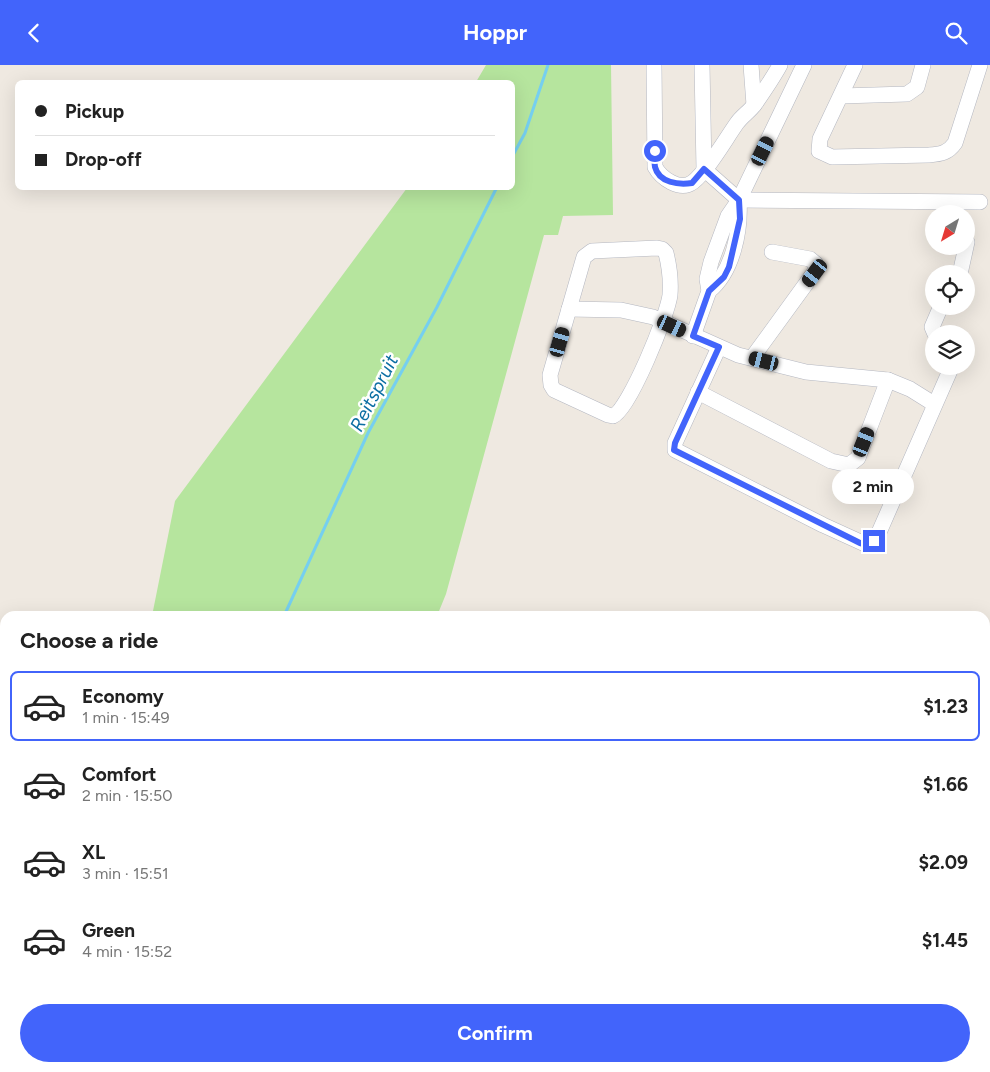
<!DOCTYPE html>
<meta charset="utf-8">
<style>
body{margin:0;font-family:Figtree,sans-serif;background:#f2f2f2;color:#222;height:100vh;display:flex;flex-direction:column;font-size:19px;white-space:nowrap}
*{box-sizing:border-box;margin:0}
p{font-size:16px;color:#767676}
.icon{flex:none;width:28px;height:28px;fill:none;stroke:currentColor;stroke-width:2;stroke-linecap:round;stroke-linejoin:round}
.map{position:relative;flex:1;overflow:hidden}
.side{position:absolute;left:0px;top:546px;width:990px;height:461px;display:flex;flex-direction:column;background:#fff;border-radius:15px 15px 0 0;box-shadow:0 5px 20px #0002}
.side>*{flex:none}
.guide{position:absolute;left:15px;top:15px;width:500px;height:110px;border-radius:8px;box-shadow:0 5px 20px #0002;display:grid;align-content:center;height:110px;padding:0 20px;background:#fff}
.needle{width:32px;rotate:218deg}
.buttons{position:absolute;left:925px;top:140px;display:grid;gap:10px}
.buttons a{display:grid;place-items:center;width:50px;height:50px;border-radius:50%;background:#fff;box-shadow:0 5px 20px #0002;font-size:25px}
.end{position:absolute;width:22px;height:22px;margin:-11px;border:6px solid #4264fb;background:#fff;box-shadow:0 0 0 2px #fff}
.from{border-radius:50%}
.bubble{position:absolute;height:35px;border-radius:18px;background:#fff;box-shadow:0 5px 20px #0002;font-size:16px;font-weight:700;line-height:35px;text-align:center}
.car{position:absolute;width:15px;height:30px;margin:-15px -8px;border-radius:6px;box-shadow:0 0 4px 1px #0007;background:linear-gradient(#222 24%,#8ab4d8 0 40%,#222 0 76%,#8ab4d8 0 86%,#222 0)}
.guide b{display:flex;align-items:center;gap:18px;height:48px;font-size:19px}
.guide b+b{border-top:1px solid #e0e0e0}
.guide i{width:12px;height:12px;background:#222}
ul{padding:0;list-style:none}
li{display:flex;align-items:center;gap:15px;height:70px;margin:0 10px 8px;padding:0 10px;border:2px solid transparent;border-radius:8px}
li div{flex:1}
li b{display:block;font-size:19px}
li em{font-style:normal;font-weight:700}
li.active{border-color:#4264fb}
li>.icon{width:45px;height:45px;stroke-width:1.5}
h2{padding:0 20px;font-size:22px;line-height:60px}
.button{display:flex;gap:10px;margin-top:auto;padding:10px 20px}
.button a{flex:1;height:58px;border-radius:30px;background:#4264fb;color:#fff;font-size:20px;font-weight:700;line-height:58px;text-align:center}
header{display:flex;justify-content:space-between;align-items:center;height:65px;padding:0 20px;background:#4264fb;color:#fff;font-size:22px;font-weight:700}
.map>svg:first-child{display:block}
.green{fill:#b6e59e}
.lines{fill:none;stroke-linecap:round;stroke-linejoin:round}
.stream{stroke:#75cff0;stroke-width:3}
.minor-casing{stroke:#b4b7c1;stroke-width:16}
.minor{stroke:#fff;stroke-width:15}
.route{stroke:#4264fb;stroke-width:6}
.labels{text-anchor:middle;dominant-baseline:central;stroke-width:5;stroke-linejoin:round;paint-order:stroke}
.water-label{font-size:19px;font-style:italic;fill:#0d6fa3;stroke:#fff}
</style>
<header><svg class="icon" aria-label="back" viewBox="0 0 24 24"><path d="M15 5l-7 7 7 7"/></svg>Hoppr<svg class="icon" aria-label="search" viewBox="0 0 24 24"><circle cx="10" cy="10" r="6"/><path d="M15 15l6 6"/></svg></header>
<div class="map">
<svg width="990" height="1007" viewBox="0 0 990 1007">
<rect width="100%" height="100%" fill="#efe9e1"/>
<g class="green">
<path d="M486,0H611L613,150L563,151L558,170H544L446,529L437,551H152L175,436L407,123L512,122V18L476,17Z"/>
<path d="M5,920V1002L220,1003L217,1007H0V929Z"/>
</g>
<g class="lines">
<g class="stream">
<path d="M512,92L525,68L548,0"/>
<path d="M284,551L368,368L437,242L497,122"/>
<path d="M110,1007L112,1002"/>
</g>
<defs>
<g id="minor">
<path d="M654,0L655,102C661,113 680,127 693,117C708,105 725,75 737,58C742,51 750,46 755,39C764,26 773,13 780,0"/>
<path d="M702,0L704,104L739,135C741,165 733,207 709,226"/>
<path d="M751,0L754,40"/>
<path d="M855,0L820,74L819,86L832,92L929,90C941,89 948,88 955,78L980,0"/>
<path d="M841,31L907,29L917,22L923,0"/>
<path d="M739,135L980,137"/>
<path d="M657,183L662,184L666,188C669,200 671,217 670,230C668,249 629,345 613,351L608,350L554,325L551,320L550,310L584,192L592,186Z"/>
<path d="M960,209L967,177"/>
<path d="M569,244L621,245L653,252L738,290L806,307L888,315L910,324L934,339"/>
<path d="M935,269L932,262L941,241"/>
<path d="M693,271L709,226L707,214L711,197L728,151L739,135L804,0"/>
<path d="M719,282L675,378V385L823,460L867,480L871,479L877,472L952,301"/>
<path d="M752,293L816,205V199L810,194L772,187"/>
<path d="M698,327L831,396L849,400L858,393L888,315"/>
<path d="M985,578L990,568"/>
<path d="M0,793H5"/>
<path d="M0,849H5"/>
<path d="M985,875L990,863"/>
<path d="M985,891L990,895"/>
<path d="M985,980L990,994"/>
<path d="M762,1007L764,1002"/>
</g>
</defs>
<use href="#minor" class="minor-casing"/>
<use href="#minor" class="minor"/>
</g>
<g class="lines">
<path class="route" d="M655,86C655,91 654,97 655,102C659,118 679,120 692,118L704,104L739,135L740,154L729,202L724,212L709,226L693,271L719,282L675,378L674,385L860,478L867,480L874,476"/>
</g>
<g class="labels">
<g class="water-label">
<text transform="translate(374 328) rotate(-63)">Reitspruit</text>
</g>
</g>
</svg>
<div class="buttons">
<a><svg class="needle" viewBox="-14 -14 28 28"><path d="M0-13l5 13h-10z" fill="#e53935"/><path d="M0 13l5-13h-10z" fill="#767676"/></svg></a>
<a><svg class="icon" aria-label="locate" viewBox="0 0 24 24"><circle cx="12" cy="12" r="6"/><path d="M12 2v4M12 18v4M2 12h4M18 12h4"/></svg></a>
<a><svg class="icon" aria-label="layers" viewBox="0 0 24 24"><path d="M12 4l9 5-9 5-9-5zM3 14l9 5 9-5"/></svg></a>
</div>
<i class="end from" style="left:655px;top:86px"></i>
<i class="end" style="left:874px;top:476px"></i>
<div class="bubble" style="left:832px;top:404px;width:82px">2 min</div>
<i class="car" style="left:763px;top:86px;rotate:26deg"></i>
<i class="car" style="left:815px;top:208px;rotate:217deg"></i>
<i class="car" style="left:672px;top:261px;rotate:115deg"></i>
<i class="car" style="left:560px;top:277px;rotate:16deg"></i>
<i class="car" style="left:764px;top:296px;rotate:284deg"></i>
<i class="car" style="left:864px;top:377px;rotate:22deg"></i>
<div class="guide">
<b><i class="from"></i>Pickup</b>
<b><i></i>Drop-off</b>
</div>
<section class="side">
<h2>Choose a ride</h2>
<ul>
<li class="active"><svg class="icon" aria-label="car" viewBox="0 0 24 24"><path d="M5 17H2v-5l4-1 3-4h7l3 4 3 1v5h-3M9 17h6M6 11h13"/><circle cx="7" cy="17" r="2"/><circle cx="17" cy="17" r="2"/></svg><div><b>Economy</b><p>1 min · 15:49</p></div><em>$1.23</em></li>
<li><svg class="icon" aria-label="car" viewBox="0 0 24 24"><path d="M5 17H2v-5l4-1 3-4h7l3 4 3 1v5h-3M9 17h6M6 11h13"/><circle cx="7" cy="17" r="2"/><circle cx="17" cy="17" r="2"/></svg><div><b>Comfort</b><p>2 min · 15:50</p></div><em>$1.66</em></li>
<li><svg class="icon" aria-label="car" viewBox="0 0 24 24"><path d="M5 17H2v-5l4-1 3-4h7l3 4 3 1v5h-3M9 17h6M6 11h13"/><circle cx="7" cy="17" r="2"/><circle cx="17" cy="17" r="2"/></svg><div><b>XL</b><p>3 min · 15:51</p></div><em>$2.09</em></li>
<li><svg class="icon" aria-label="car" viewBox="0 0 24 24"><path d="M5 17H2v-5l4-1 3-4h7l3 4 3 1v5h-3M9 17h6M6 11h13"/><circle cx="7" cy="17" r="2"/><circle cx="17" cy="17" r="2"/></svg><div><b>Green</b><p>4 min · 15:52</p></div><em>$1.45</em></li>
</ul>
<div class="button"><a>Confirm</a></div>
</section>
</div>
